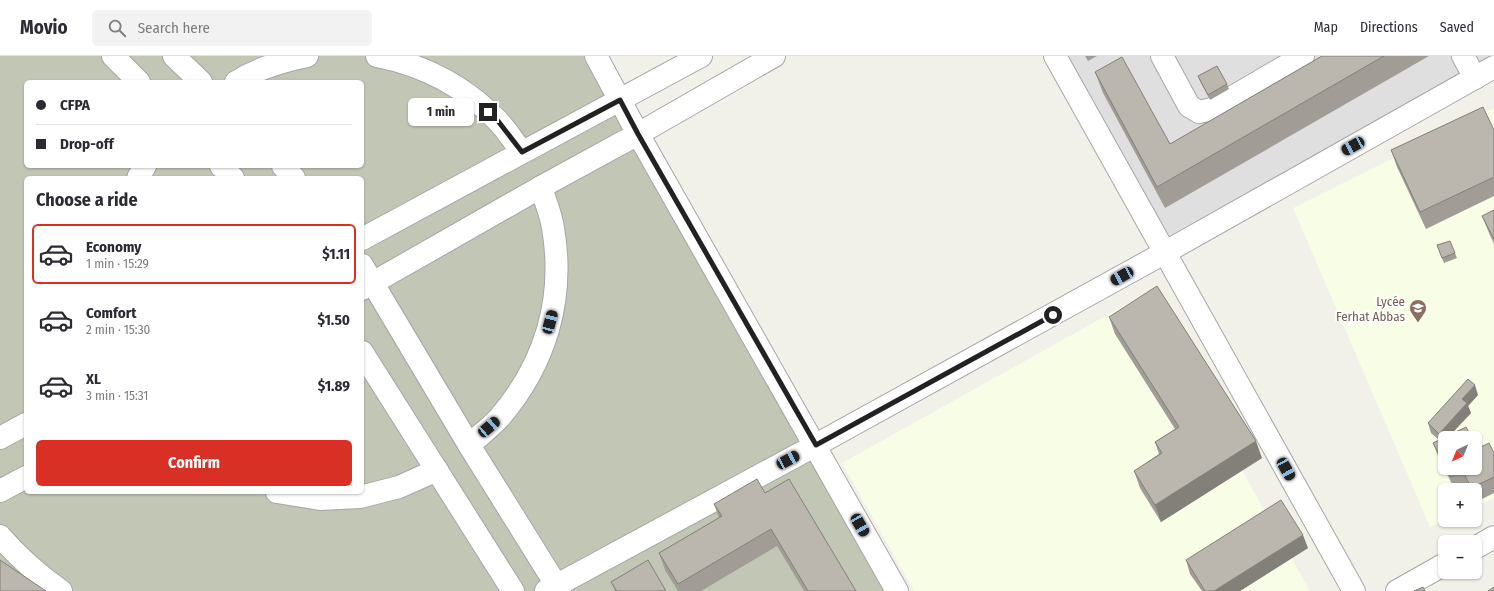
<!DOCTYPE html>
<meta charset="utf-8">
<style>
body{margin:0;font-family:"Fira Sans Condensed",sans-serif;background:#f2f2f3;color:#2b2b33;height:100vh;display:flex;flex-direction:column;font-size:15px;white-space:nowrap}
*{box-sizing:border-box;margin:0}
p{font-size:13px;color:#7c7c81}
.icon{flex:none;width:22px;height:22px;fill:none;stroke:currentColor;stroke-width:2;stroke-linecap:round;stroke-linejoin:round}
.map{position:relative;flex:1;overflow:hidden}
.side{position:absolute;left:24px;top:120px;width:340px;height:318px;display:flex;flex-direction:column;background:#fff;border-radius:6px;box-shadow:0 1px 3px #0004}
.side>*{flex:none}
.hud{position:absolute;left:24px;top:24px;width:340px;height:88px;border-radius:6px;box-shadow:0 1px 3px #0004;display:grid;align-content:center;height:88px;padding:0 12px;background:#fff}
.needle{width:26px;rotate:224deg}
.fabs{position:absolute;left:1438px;top:375px;display:grid;gap:8px}
.fabs a{display:grid;place-items:center;width:44px;height:44px;border-radius:6px;background:#fff;box-shadow:0 1px 3px #0004;font-size:20px}
.end{position:absolute;width:18px;height:18px;margin:-9px;border:5px solid #222;background:#fff;box-shadow:0 0 0 2px #fff}
.from{border-radius:50%}
.bubble{position:absolute;height:28px;border-radius:6px;background:#fff;box-shadow:0 1px 3px #0004;font-size:13px;font-weight:700;line-height:28px;text-align:center}
.car{position:absolute;width:12px;height:24px;margin:-12px -6px;border-radius:5px;box-shadow:0 0 3px 1px #0007;background:linear-gradient(#222 24%,#8ab4d8 0 40%,#222 0 76%,#8ab4d8 0 86%,#222 0)}
.hud b{display:flex;align-items:center;gap:14px;height:38px;font-size:15px}
.hud b+b{border-top:1px solid #e1e1e2}
.hud i{width:10px;height:10px;background:#2b2b33}
ul{padding:0;list-style:none}
li{display:flex;align-items:center;gap:12px;height:60px;margin:0 8px 6px;padding:0 4px;border:2px solid transparent;border-radius:6px}
li div{flex:1}
li b{display:block;font-size:15px}
li em{font-style:normal;font-weight:700}
li.selected{border-color:#d93025}
li>.icon{width:36px;height:36px;stroke-width:1.5}
h2{padding:0 12px;font-size:18px;line-height:48px}
.cta{display:flex;gap:8px;margin-top:auto;padding:8px 12px}
.cta a{flex:1;height:46px;border-radius:6px;background:#d93025;color:#fff;font-size:16px;font-weight:700;line-height:46px;text-align:center}
header{display:flex;align-items:center;gap:24px;box-sizing:border-box;height:56px;padding:0 20px;background:#fff;border-bottom:1px solid #e1e1e2}
header strong{font-size:19px}
nav{display:flex;gap:22px;margin-inline-start:auto;font-size:14px}
.search{width:280px;height:36px;background:#f2f2f3;display:flex;align-items:center;gap:10px;box-sizing:border-box;padding:0 14px;border-radius:6px;color:#7c7c81;font-size:15px}
.map>svg:first-child{display:block}
.residential{fill:#e0dfdf}
.education{fill:#f8fde6;fill-rule:evenodd}
.construction{fill:#c2c6b5;fill-rule:evenodd}
.lines{fill:none;stroke-linecap:round;stroke-linejoin:round}
.street-casing{stroke:#a6a6a6;stroke-width:24}
.street{stroke:#fff;stroke-width:22}
.wall{fill:#a19d96}
.shaded-wall{fill:#83807a}
.building{fill:#bbb7af;stroke:#83807a}
.route{stroke:#222;stroke-width:5}
.labels{text-anchor:middle;dominant-baseline:central;stroke-width:3.5;stroke-linejoin:round;paint-order:stroke}
.education-label{font-size:13px;fill:#785e54;stroke:#fff;text-anchor:end}
</style>
<header>
<strong>Movio</strong>
<div class="search"><svg class="icon" aria-label="search" viewBox="0 0 24 24"><circle cx="10" cy="10" r="6"/><path d="M15 15l6 6"/></svg>Search here</div>
<nav><a>Map</a><a>Directions</a><a>Saved</a></nav>
</header>
<div class="map">
<svg width="1494" height="535" viewBox="0 0 1494 535">
<rect width="100%" height="100%" fill="#f1f0e9"/>
<path class="residential" d="M1055,0H1494V12L1164,197Z"/>
<g class="education">
<path d="M1494,52V442L1475,451V434H1445L1446,464L1430,471L1293,152ZM1445,382H1475V412H1445Z"/>
<path d="M1143,239L1310,535H914L842,407Z"/>
</g>
<path class="construction" d="M0,0H596L897,535H0ZM26,26H362V110H26ZM26,122H362V436H26Z"/>
<g class="lines">
<defs>
<g id="street">
<path d="M113,0L139,26"/>
<path d="M174,0L201,26"/>
<path d="M377,0C423,9 464,30 497,64C507,74 514,86 522,96"/>
<path d="M596,0L638,78L897,535"/>
<path d="M1055,0L1354,535"/>
<path d="M1162,0L1189,50L1199,56L1212,53L1303,0"/>
<path d="M1463,0L1475,22"/>
<path d="M236,26C258,12 282,5 307,0"/>
<path d="M221,110L233,122"/>
<path d="M283,110L294,122"/>
<path d="M138,122L145,110"/>
<path d="M362,183L701,0"/>
<path d="M362,209L469,389L560,535"/>
<path d="M362,233L541,131L638,78L774,0"/>
<path d="M362,296L513,535"/>
<path d="M0,382L26,368"/>
<path d="M469,389C479,380 491,371 500,361C546,307 565,242 553,172C551,158 545,145 541,131"/>
<path d="M0,435L26,421"/>
<path d="M277,436L320,443L360,441L399,431L437,414"/>
<path d="M0,480C17,500 39,519 61,535"/>
<path d="M1475,492L1494,481"/>
<path d="M546,535L816,389L1164,197L1494,11"/>
<path d="M1397,535L1445,508"/>
</g>
</defs>
<use href="#street" class="street-casing"/>
<use href="#street" class="street"/>
</g>
<g class="wall">
<path d="M1085,0H1097L1088,5Z"/>
<path d="M1322,0H1429L1165,152L1103,37L1095,16L1170,88Z"/>
<path d="M1198,20L1227,28L1229,33L1210,44L1200,25Z"/>
<path d="M1494,74V140L1426,173L1397,111L1391,94Z"/>
<path d="M1494,154V188L1489,177L1482,160Z"/>
<path d="M1450,185L1457,202L1444,207L1437,189Z"/>
<path d="M1109,261L1262,402L1161,466L1140,432L1134,415L1159,398L1155,386L1175,373L1115,278Z"/>
<path d="M1478,339L1468,350L1471,357L1451,378L1445,382V412H1475L1477,393L1494,397V437L1476,446L1475,444V434H1470L1468,429L1457,434H1455L1438,400L1433,387L1439,384L1431,377L1428,367Z"/>
<path d="M765,437L856,535H804L777,490L701,535H678L665,514L659,497L719,462L714,448Z"/>
<path d="M1308,492L1240,535H1202L1190,518L1186,504Z"/>
<path d="M611,526L666,535H615Z"/>
</g>
<g class="shaded-wall">
<path d="M1475,329L1478,339L1468,350L1471,357L1443,387L1439,378L1462,343Z"/>
<path d="M1256,385L1262,402L1161,466L1155,449Z"/>
<path d="M1303,479L1308,492L1240,535H1214Z"/>
</g>
<g class="building">
<path d="M1322,0H1384L1157,131L1095,16L1122,1L1170,88Z"/>
<path d="M1217,10L1227,28L1208,39L1198,20Z"/>
<path d="M1483,51L1494,74V121L1420,156L1391,94Z"/>
<path d="M1494,154V183L1482,160Z"/>
<path d="M1450,185L1455,197L1442,202L1437,189Z"/>
<path d="M1157,230L1256,385L1155,449L1134,415L1162,397L1155,386L1179,371L1109,261Z"/>
<path d="M1468,323L1475,329L1462,343L1467,347L1439,378L1428,367Z"/>
<path d="M1466,371L1472,382H1445V410L1433,387Z"/>
<path d="M1489,387L1494,397V421L1471,432L1463,415L1451,421L1446,412H1475V389L1477,393Z"/>
<path d="M757,423L765,437L789,423L856,535H808L771,473L678,528L659,497L722,460L714,448Z"/>
<path d="M1281,444L1303,479L1214,535H1205L1186,504Z"/>
<path d="M0,504L46,535H0Z"/>
<path d="M648,504L666,535H617L611,526Z"/>
<path d="M1423,531L1425,535H1414Z"/>
<path d="M1494,531V535H1488Z"/>
</g>
<g class="lines">
<path class="route" d="M488,56L498,65L522,96L620,44L638,78L816,389L1053,259"/>
</g>
<defs>
<symbol id="school-pin" viewBox="-11 -11 22 30"><path d="M0 17L-7.5 6A9.5 9.5 0 1 1 7.5 6Z" fill="#8d6e63" stroke="#fff"/><path d="M0-5L7-2L0 1L-7-2ZM-4 1L0 2.5L4 1V4Q0 6-4 4Z" fill="#fff"/></symbol>
</defs>
<g fill-rule="evenodd">
<use href="#school-pin" x="1408" y="242" width="20" height="27"/>
</g>
<g class="labels">
<g class="education-label">
<text x="1405" y="245">Lycée<tspan x="1405" dy="15">Ferhat Abbas</tspan></text>
</g>
</g>
</svg>
<div class="fabs">
<a><svg class="needle" viewBox="-14 -14 28 28"><path d="M0-13l5 13h-10z" fill="#e53935"/><path d="M0 13l5-13h-10z" fill="#7c7c81"/></svg></a>
<a>+</a>
<a>−</a>
</div>
<i class="end from" style="left:1053px;top:259px"></i>
<i class="end" style="left:488px;top:56px"></i>
<div class="bubble" style="left:408px;top:42px;width:66px">1 min</div>
<i class="car" style="left:1353px;top:90px;rotate:241deg"></i>
<i class="car" style="left:1122px;top:220px;rotate:241deg"></i>
<i class="car" style="left:550px;top:266px;rotate:15deg"></i>
<i class="car" style="left:489px;top:371px;rotate:49deg"></i>
<i class="car" style="left:788px;top:404px;rotate:62deg"></i>
<i class="car" style="left:1286px;top:413px;rotate:151deg"></i>
<i class="car" style="left:860px;top:469px;rotate:150deg"></i>
<div class="hud">
<b><i class="from"></i>CFPA</b>
<b><i></i>Drop-off</b>
</div>
<section class="side">
<h2>Choose a ride</h2>
<ul>
<li class="selected"><svg class="icon" aria-label="car" viewBox="0 0 24 24"><path d="M5 17H2v-5l4-1 3-4h7l3 4 3 1v5h-3M9 17h6M6 11h13"/><circle cx="7" cy="17" r="2"/><circle cx="17" cy="17" r="2"/></svg><div><b>Economy</b><p>1 min · 15:29</p></div><em>$1.11</em></li>
<li><svg class="icon" aria-label="car" viewBox="0 0 24 24"><path d="M5 17H2v-5l4-1 3-4h7l3 4 3 1v5h-3M9 17h6M6 11h13"/><circle cx="7" cy="17" r="2"/><circle cx="17" cy="17" r="2"/></svg><div><b>Comfort</b><p>2 min · 15:30</p></div><em>$1.50</em></li>
<li><svg class="icon" aria-label="car" viewBox="0 0 24 24"><path d="M5 17H2v-5l4-1 3-4h7l3 4 3 1v5h-3M9 17h6M6 11h13"/><circle cx="7" cy="17" r="2"/><circle cx="17" cy="17" r="2"/></svg><div><b>XL</b><p>3 min · 15:31</p></div><em>$1.89</em></li>
</ul>
<div class="cta"><a>Confirm</a></div>
</section>
</div>
